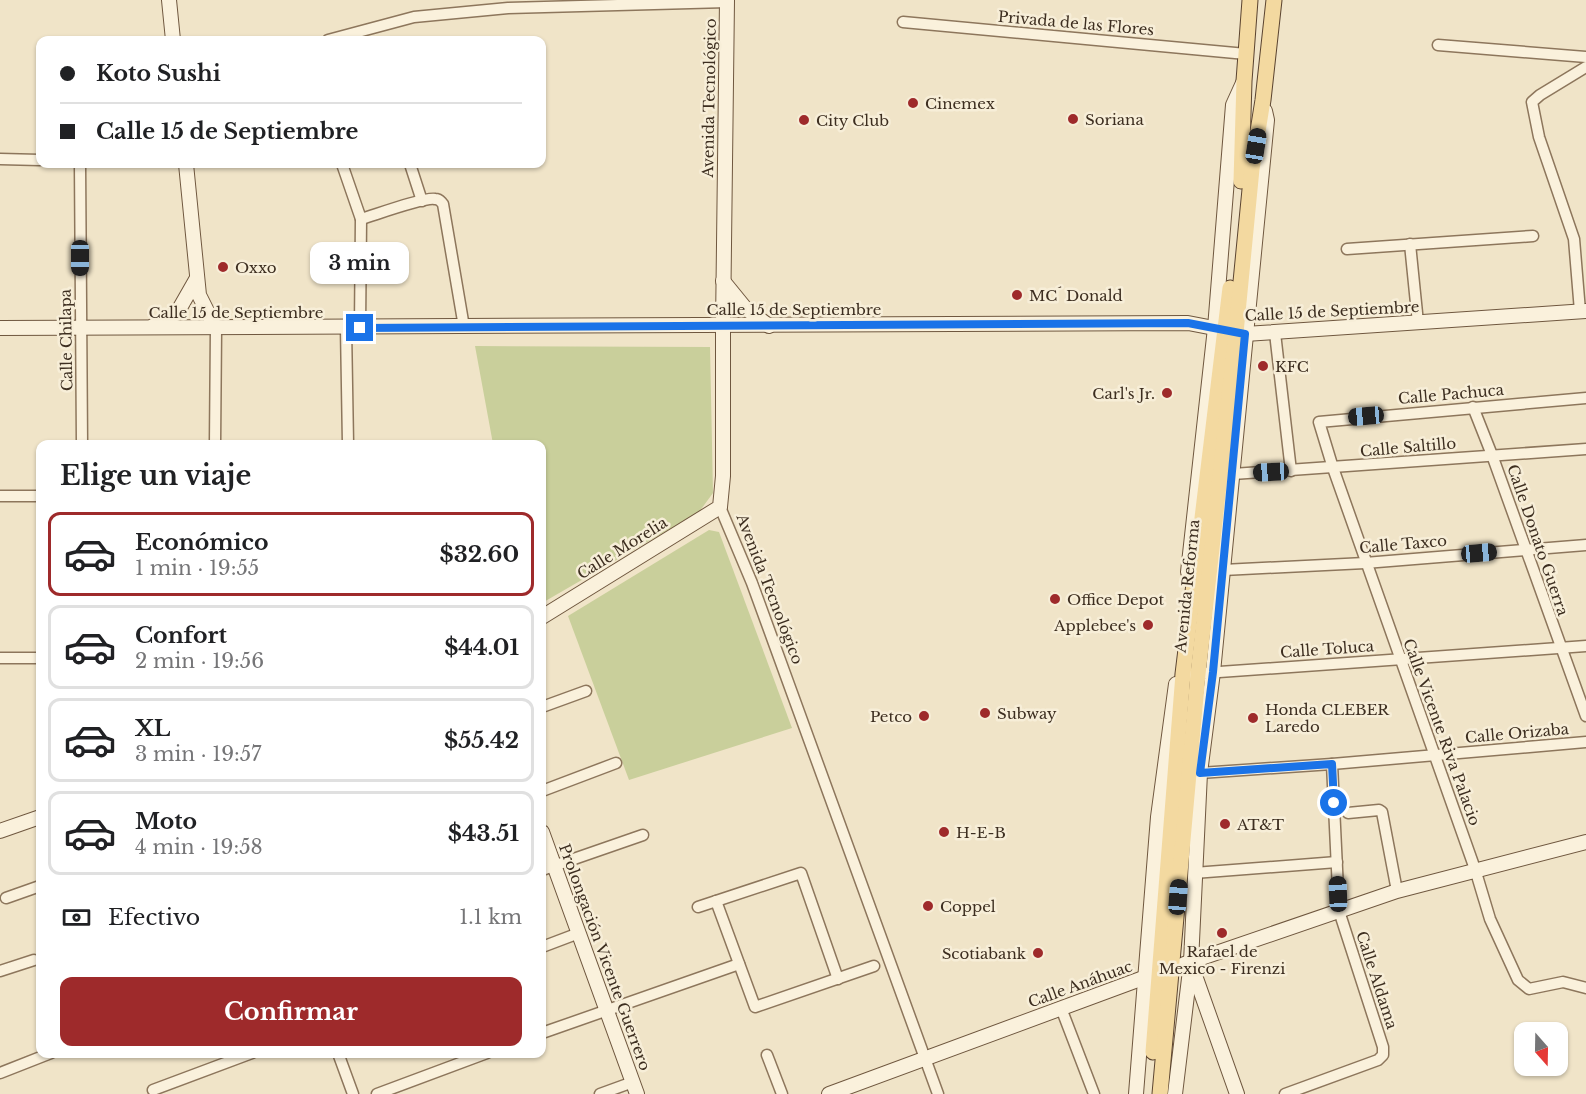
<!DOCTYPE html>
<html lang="es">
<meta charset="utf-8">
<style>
body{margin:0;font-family:"Libre Baskerville",serif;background:#f6f6f6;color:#202124;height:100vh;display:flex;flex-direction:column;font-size:22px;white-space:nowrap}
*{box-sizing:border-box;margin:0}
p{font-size:20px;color:#757577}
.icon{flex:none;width:33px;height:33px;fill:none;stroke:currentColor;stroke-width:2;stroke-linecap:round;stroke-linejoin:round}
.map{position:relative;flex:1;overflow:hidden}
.details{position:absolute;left:36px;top:440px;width:510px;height:618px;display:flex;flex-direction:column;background:#fff;border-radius:12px;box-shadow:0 2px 4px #0004}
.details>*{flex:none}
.banner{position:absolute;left:36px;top:36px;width:510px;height:132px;border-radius:12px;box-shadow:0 2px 4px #0004;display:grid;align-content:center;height:132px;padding:0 24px;background:#fff}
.needle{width:39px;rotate:160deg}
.fabs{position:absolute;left:1514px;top:1022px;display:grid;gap:12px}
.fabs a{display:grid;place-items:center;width:54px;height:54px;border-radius:12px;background:#fff;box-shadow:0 2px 4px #0004;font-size:30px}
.end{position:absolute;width:27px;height:27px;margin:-14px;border:8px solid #1a73e8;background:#fff;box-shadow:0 0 0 3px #fff}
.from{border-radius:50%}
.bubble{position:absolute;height:42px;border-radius:12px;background:#fff;box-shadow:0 2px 4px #0004;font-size:20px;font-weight:700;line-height:42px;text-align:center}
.car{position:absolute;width:18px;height:36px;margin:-18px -9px;border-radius:8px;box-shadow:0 0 4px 2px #0007;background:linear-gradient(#222 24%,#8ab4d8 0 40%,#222 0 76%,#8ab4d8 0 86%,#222 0)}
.banner b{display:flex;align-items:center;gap:21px;height:57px;font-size:22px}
.banner b+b{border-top:2px solid #e0e0e0}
.banner i{width:15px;height:15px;background:#202124}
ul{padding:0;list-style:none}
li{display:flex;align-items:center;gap:18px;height:84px;margin:0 12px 9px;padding:0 12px;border:3px solid #e0e0e0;border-radius:12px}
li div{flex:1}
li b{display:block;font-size:22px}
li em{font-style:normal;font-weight:700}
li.on{border-color:#9e2a2b}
li>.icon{width:54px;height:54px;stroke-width:1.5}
h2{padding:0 24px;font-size:27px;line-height:72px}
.pay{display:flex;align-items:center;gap:15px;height:66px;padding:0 24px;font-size:22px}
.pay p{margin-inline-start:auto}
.button{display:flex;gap:12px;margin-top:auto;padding:12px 24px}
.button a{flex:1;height:69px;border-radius:12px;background:#9e2a2b;color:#fff;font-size:24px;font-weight:700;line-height:69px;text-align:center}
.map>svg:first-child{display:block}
.green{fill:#c9cf9b}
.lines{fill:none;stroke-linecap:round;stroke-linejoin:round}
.street-casing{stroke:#8d765c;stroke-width:13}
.secondary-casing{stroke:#6f573f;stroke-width:16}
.primary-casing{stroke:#5b4430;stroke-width:17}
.street{stroke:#faf1dc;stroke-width:10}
.secondary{stroke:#faf1dc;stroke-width:14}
.primary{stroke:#f3d9a0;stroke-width:15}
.route{stroke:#1a73e8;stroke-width:8}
.poi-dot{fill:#9e2a2b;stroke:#f7eed8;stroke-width:2}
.labels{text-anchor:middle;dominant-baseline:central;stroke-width:5;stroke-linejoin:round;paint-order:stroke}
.street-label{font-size:15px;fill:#3d2e20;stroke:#f7eed8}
.poi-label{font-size:15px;fill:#3d2e20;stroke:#f7eed8;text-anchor:start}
</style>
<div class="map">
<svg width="1586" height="1094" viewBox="0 0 1586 1094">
<rect width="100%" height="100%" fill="#f0e4c8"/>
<g class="green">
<path d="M475,346L710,347L713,493L699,512L542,603V444H493Z"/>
<path d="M709,530L719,532L792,728L629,780L568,616Z"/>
</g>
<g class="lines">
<defs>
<g id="street">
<path d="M903,22L1246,54"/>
<path d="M328,40L414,17L508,8L727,2"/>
<path d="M1438,45L1586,57"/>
<path d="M0,159L40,160"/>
<path d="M80,164L82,444"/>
<path d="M342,164L361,219L360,328"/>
<path d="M410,164L422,201"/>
<path d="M361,219C375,215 424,197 435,199C440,199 440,201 443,204L464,327"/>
<path d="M1410,244L1418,323"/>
<path d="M1347,249L1533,236"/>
<path d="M1580,311L1574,239L1539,137L1532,102L1540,95L1586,67"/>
<path d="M346,328L348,444"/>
<path d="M1275,333L1291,471"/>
<path d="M1586,398L1319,422L1333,468L1475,869L1490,919L1518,980L1529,989L1563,982L1586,988"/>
<path d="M1473,407L1492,455L1586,716"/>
<path d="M215,444L216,329"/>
<path d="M1233,474L1586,449"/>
<path d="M0,496H40"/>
<path d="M720,507L752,583L938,1094"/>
<path d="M1223,570L1365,563L1586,545"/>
<path d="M0,658H40"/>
<path d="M1191,674L1586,646"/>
<path d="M542,707L586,691"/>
<path d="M1200,773L1332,764L1586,742"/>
<path d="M542,791L616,763"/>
<path d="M1348,813L1379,810L1382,812L1397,891"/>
<path d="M542,870L643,835"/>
<path d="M1194,873L1337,862"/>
<path d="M6,898L40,886"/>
<path d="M716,901L755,1007L874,966"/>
<path d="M698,907L801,873L838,979"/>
<path d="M542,947L579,933"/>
<path d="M0,971L34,960"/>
<path d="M1061,1008L1094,1094"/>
<path d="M542,1033L739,964"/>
<path d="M338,1053L353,1094"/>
<path d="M767,1055L782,1094"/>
<path d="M0,1073L51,1053"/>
<path d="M153,1090L252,1053"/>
<path d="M377,1094L487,1053"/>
<path d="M600,1094L633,1082"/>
<path d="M1285,1094L1378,1060L1383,1055V1047L1339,911L1332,764"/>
</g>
<g id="secondary">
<path d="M169,0L173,40"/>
<path d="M186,164L199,295L216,329"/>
<path d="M723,281L745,308L769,326"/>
<path d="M153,326L177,313L197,278"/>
<path d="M0,328L1188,323L1245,334L1586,311"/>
<path d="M1188,572L1215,328L1233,105L1243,83"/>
<path d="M542,617L720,507L723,476V326L727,0"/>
<path d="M0,831L40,817"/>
<path d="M542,832L637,1094"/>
<path d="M1184,964L1397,891L1586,842"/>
<path d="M1192,967L1237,1094"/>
<path d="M829,1094L1154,974"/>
<path d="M1136,1094L1158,817L1176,684"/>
<path d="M1175,1094L1191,962L1200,773L1213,672L1267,120L1265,111"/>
</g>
<g id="primary">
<path d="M1241,181L1244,81L1250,0"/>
<path d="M1153,1052L1183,674L1230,288"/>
<path d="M1160,1094L1198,674L1236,333L1252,169L1263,100L1274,0"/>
</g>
</defs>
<use href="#street" class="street-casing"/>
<use href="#secondary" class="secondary-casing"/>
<use href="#primary" class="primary-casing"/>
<use href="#street" class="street"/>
<use href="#secondary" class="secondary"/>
<use href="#primary" class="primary"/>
</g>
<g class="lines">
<path class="route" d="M360,328L1188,323L1245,334L1213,672L1200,773L1332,764L1334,803"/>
</g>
<g class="poi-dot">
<circle cx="913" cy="103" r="6"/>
<circle cx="1073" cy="119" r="6"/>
<circle cx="804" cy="120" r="6"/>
<circle cx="223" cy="267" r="6"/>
<circle cx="1017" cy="295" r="6"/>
<circle cx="1263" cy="366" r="6"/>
<circle cx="1167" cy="393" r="6"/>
<circle cx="1055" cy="599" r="6"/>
<circle cx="1148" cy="625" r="6"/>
<circle cx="985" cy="713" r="6"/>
<circle cx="924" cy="716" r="6"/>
<circle cx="1253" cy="718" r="6"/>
<circle cx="1225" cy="824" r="6"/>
<circle cx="944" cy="832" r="6"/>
<circle cx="928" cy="906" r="6"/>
<circle cx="1222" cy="933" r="6"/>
<circle cx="1038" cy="953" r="6"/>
</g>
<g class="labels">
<g class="street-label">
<text transform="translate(1076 23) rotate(5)">Privada de las Flores</text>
<text transform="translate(709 98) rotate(-89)">Avenida Tecnológico</text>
<text x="794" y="309">Calle 15 de Septiembre</text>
<text transform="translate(1332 311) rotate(-3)">Calle 15 de Septiembre</text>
<text x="236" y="312">Calle 15 de Septiembre</text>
<text transform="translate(66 340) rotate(-91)">Calle Chilapa</text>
<text transform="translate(1451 394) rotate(-5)">Calle Pachuca</text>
<text transform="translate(1408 447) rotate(-5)">Calle Saltillo</text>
<text transform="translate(1538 540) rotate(71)">Calle Donato Guerra</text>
<text transform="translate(1403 544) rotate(-5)">Calle Taxco</text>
<text transform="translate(622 548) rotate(-32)">Calle Morelia</text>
<text transform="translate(1187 586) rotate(-84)">Avenida Reforma</text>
<text transform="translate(770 589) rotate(69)">Avenida Tecnológico</text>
<text transform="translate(1327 649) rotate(-4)">Calle Toluca</text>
<text transform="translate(1442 732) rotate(70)">Calle Vicente Riva Palacio</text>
<text transform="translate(1517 733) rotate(-5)">Calle Orizaba</text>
<text transform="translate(605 957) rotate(70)">Prolongación Vicente Guerrero</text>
<text transform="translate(1377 980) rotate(72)">Calle Aldama</text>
<text transform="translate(1080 984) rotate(-20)">Calle Anáhuac</text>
</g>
<g class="poi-label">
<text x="925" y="103">Cinemex</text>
<text x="1085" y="119">Soriana</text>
<text x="816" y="120">City Club</text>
<text x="235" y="267">Oxxo</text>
<text x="1029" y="295">MC´ Donald</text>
<text x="1275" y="366">KFC</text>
<text x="1155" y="393" text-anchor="end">Carl's Jr.</text>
<text x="1067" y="599">Office Depot</text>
<text x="1136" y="625" text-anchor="end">Applebee's</text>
<text x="1265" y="709">Honda CLEBER<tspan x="1265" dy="17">Laredo</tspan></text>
<text x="997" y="713">Subway</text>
<text x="912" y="716" text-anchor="end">Petco</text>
<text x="1237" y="824">AT&amp;T</text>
<text x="956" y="832">H-E-B</text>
<text x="940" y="906">Coppel</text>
<text x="1222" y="951" text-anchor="middle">Rafael de<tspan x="1222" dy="17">Mexico - Firenzi</tspan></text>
<text x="1026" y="953" text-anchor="end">Scotiabank</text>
</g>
</g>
</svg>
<div class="fabs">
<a><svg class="needle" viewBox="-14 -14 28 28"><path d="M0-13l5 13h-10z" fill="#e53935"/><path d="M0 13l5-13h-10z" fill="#757577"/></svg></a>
</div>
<i class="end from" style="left:1334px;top:803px"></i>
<i class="end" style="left:360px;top:328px"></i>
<div class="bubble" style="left:310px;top:242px;width:99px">3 min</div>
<i class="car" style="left:1256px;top:146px;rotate:9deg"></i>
<i class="car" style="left:80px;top:258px;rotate:180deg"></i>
<i class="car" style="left:1366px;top:416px;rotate:265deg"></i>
<i class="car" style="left:1271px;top:472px;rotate:267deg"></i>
<i class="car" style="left:1479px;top:553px;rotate:85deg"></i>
<i class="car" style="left:1338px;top:894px;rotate:358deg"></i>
<i class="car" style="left:1178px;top:897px;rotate:5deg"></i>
<div class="banner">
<b><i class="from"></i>Koto Sushi</b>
<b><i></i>Calle 15 de Septiembre</b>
</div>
<section class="details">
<h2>Elige un viaje</h2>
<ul>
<li class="on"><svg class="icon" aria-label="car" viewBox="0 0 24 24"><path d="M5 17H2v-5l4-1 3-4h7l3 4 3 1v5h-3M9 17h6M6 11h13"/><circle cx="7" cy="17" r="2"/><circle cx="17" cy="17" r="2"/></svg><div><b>Económico</b><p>1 min · 19:55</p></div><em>$32.60</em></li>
<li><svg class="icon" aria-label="car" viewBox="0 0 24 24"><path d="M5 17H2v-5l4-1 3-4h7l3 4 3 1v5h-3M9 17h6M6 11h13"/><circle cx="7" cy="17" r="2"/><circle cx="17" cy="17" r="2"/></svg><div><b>Confort</b><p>2 min · 19:56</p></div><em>$44.01</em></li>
<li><svg class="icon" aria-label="car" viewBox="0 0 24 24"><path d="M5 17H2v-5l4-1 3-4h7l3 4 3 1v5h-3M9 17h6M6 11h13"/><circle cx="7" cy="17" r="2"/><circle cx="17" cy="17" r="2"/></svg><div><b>XL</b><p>3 min · 19:57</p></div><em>$55.42</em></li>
<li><svg class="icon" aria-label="car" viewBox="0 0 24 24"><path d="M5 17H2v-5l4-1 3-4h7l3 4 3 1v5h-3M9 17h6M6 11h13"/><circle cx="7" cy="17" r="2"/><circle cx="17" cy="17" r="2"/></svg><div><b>Moto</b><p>4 min · 19:58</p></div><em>$43.51</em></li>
</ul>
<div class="pay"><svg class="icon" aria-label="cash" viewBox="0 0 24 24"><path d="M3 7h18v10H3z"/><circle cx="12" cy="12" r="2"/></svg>Efectivo<p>1.1 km</p></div>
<div class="button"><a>Confirmar</a></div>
</section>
</div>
